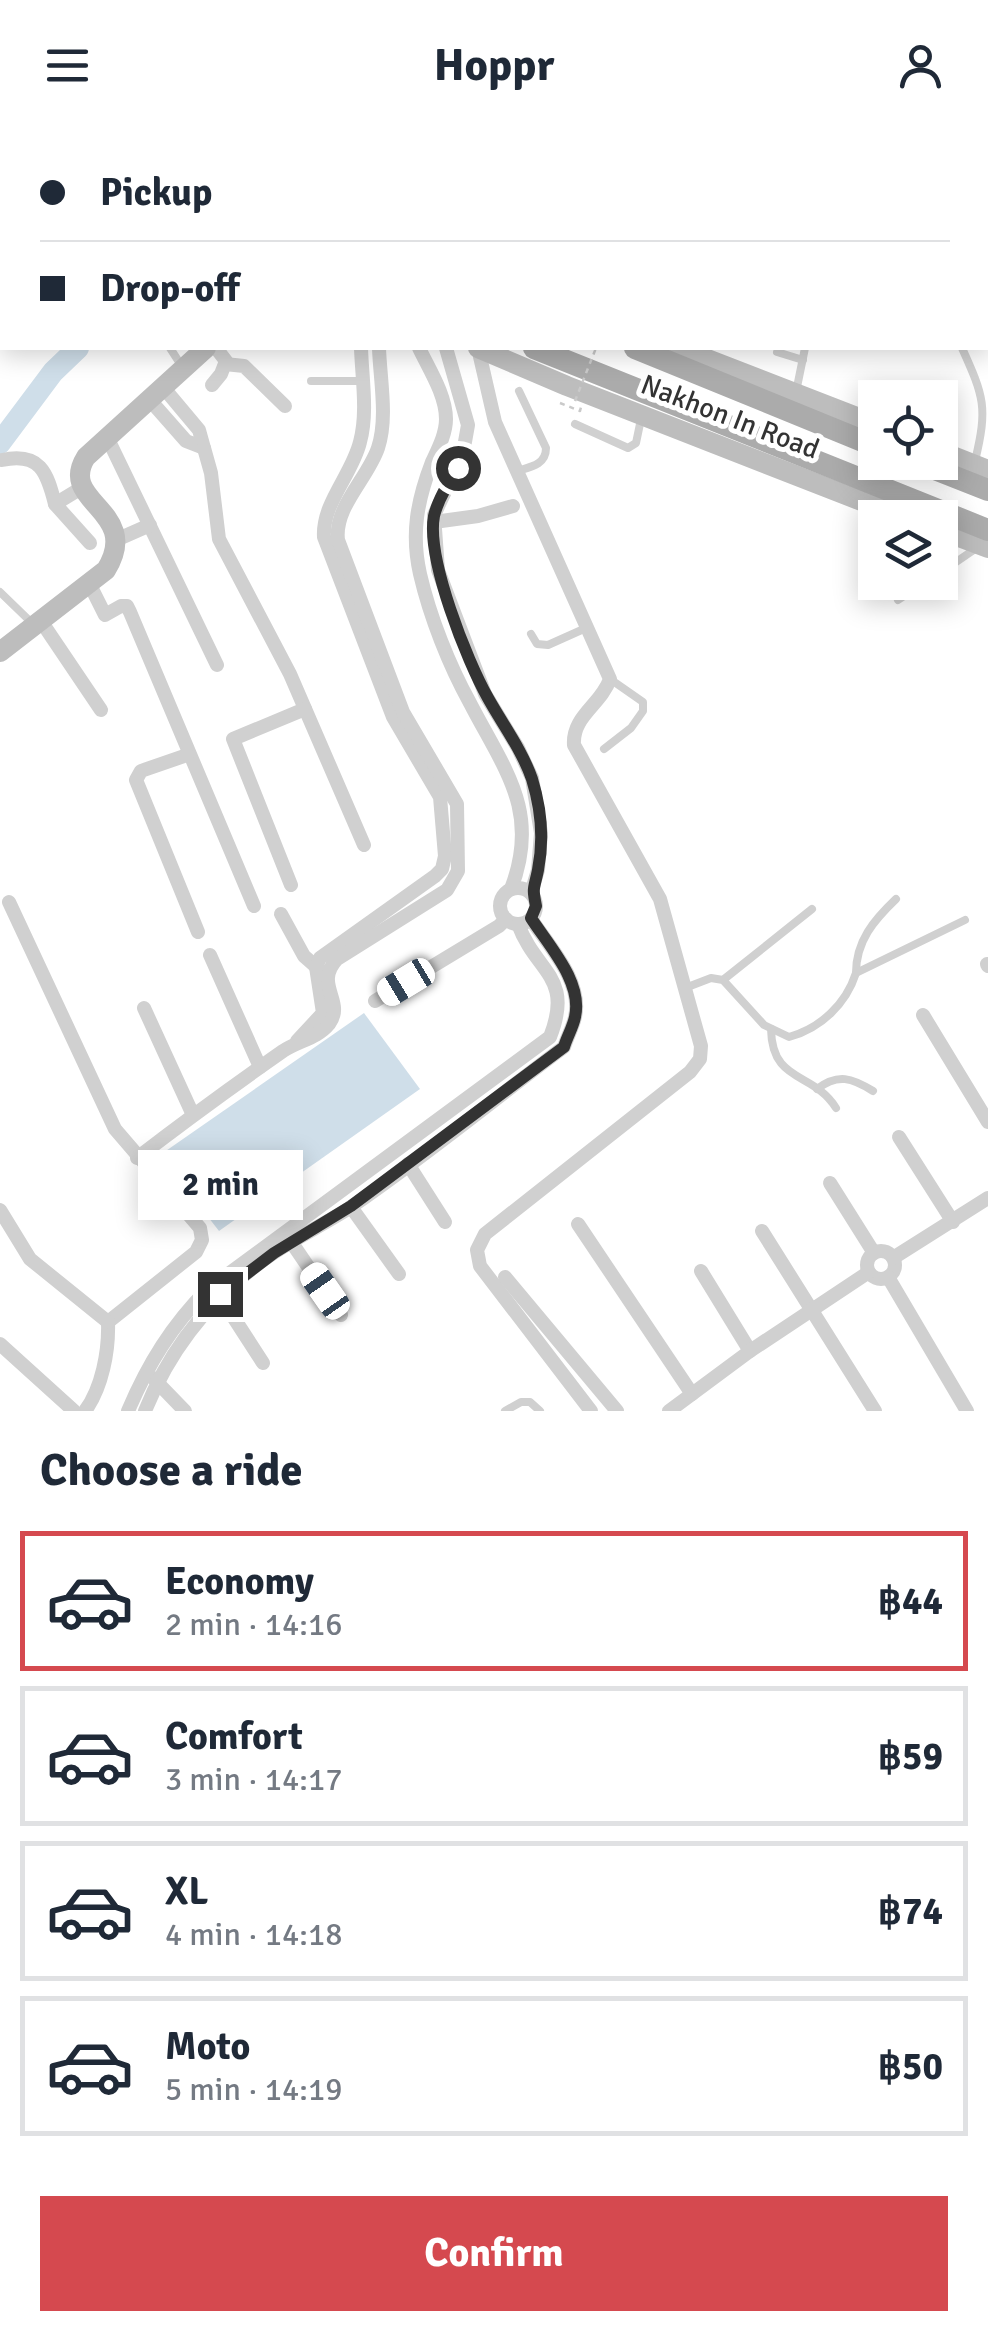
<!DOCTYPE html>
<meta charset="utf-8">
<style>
body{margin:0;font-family:Signika,sans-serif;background:#f2f2f3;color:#1f2937;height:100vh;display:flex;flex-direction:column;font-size:38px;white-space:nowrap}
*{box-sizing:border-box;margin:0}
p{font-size:32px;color:#747a83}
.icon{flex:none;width:55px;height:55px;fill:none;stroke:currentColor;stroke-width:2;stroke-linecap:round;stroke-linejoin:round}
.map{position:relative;height:1281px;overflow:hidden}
.side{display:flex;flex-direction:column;background:#fff;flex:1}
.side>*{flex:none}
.guide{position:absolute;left:0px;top:0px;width:990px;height:220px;box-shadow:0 5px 25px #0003;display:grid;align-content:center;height:220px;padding:0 40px;background:#fff}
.controls{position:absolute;left:858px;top:250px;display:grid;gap:20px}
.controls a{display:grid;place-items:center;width:100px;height:100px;border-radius:0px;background:#fff;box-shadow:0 5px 25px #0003;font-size:50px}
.end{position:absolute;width:45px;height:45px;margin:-22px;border:12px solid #333;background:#fff;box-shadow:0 0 0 5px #fff}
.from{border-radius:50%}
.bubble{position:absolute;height:70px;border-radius:0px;background:#fff;box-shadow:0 5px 25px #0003;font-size:32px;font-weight:700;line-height:70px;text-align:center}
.car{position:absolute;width:30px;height:60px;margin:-30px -15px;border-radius:12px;box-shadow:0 0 8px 2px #0007;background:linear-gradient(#fff 24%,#345 0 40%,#fff 0 76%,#345 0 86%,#fff 0)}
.guide b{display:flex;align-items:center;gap:35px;height:95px;font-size:38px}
.guide b+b{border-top:2px solid #e0e1e3}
.guide i{width:25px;height:25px;background:#1f2937}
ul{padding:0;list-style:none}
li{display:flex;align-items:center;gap:30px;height:140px;margin:0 20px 15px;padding:0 20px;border:5px solid #e0e1e3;border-radius:0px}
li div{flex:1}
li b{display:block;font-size:38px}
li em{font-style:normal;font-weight:700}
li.current{border-color:#d5494f}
li>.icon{width:90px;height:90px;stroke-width:1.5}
h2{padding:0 40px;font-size:45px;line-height:120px}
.primary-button{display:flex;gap:20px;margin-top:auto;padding:20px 40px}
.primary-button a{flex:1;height:115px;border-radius:0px;background:#d5494f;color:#fff;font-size:40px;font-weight:700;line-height:115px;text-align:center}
header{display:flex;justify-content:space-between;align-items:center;height:130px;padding:0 40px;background:#fff;font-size:45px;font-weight:700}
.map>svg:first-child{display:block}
.water{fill:#cfdee9}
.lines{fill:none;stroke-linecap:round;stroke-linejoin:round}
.river{stroke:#cfdee9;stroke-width:22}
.path{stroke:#cacaca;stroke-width:2.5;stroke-dasharray:5 5;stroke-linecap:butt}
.lane{stroke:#d0d0d0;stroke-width:8}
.street{stroke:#d0d0d0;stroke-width:14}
.secondary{stroke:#bdbdbd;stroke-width:20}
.primary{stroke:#ababab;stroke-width:22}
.path-bridge{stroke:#cacaca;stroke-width:2.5;stroke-dasharray:5 5;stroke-linecap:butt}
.secondary-bridge{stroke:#bdbdbd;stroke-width:20}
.route{stroke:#333;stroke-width:12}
.labels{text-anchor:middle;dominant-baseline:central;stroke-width:10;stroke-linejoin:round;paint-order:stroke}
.street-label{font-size:28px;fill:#333;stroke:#fff}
</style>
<header><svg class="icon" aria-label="menu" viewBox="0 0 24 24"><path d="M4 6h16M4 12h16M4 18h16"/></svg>Hoppr<svg class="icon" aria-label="person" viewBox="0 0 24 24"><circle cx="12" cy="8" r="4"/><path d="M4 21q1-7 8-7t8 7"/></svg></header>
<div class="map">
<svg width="988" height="1281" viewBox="0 0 988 1281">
<rect width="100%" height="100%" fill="#fff"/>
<path class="water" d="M364,883L420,959L219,1101L160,1025Z"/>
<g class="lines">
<g class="river">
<path d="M135,2L136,0"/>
<path d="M0,313L53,242L78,218"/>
</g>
<path class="path" d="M560,273L580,281L581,277"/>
<g class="lane">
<path d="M562,0V2"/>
<path d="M0,41L2,43"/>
<path d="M0,124L2,125"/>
<path d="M170,218L181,235"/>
<path d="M962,218C984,267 988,277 975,331"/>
<path d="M777,222L803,230"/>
<path d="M311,251H362"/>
<path d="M796,262L805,218"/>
<path d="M575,294L628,318L636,313L641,289"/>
<path d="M517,341C530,337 546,335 546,318L519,261"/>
<path d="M940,443L978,417"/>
<path d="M0,462L33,494"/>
<path d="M898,470L925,452"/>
<path d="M531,504L537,514L548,515L586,498"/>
<path d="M604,619L631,598L643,581V572L610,549"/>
<path d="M856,843C856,811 874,790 896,769"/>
<path d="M723,850L812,779"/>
<path d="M685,858L711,848L723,850L764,895L789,907C821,898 846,874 856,843L965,790"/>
<path d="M771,899C772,954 813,941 836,978"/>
<path d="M817,959C838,943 852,948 873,961"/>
<path d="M505,1281L521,1272H530L540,1281"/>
</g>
<g class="street">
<path d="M282,0L283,2"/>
<path d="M356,0L357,2"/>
<path d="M455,0L456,2"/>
<path d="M918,0L919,2"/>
<path d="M487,2L493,0"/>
<path d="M886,2L893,0"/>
<path d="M988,168V170"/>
<path d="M419,218C429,239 446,265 446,289C446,304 438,319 432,332C417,371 411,404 420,444C430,487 449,535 470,573C504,639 541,681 511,759"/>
<path d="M446,218L468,295L463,323L434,385L438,440L485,564L518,618L532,648L541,703L538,740L531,763"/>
<path d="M478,218L495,292L610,549C601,575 572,586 574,615L660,769L701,916L700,929L690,942L485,1104L477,1120L480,1136L591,1281"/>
<path d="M225,234L244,236L285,276"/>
<path d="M212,255L221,244L226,231L216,218"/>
<path d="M149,269L186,311L204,318L199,300L163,257"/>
<path d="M107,307L217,535"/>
<path d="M204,318L211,343L219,409L290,544L364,715"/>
<path d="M2,330C40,322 47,342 55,374"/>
<path d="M83,357L55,374L90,413"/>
<path d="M434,392L478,386L513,376"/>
<path d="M116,410L150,395"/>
<path d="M89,453L105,485L121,476H127L130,482L254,776"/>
<path d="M41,491L101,580"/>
<path d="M187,625L141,641L136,650L198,802"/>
<path d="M291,755L233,609L305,579"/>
<circle cx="518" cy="776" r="18"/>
<path d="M9,772L115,999L200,1098L202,1110L196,1122L108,1192C109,1221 102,1258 85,1281"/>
<path d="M281,784L304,826L321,841"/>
<path d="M210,825L260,937"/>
<path d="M987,834L988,836"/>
<path d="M375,871L499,796L506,789"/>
<path d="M144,878L193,985"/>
<path d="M923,885L988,992"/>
<path d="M297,911L323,883L316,837L320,828L435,746L442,739L445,726L440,667L393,587L324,407C322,373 352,345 360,312C368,283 362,248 361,218"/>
<path d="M899,1007L953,1092"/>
<path d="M137,1028C185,991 233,956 283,921C298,911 318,908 329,894C346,871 313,855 337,829L447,760L458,741L457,674L403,582L338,410C334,377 368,348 378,318C388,288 380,249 379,218"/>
<path d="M408,1034L445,1092"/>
<path d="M830,1053L874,1123"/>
<path d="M351,1077L399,1144"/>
<path d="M0,1080L30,1129L108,1192"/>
<path d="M578,1094L692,1264"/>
<path d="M762,1101L875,1281"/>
<path d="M292,1113L341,1185"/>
<circle cx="881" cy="1135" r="14"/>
<path d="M893,1128L988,1068"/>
<path d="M701,1141L750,1221"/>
<path d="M505,1147L617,1281"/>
<path d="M888,1147L967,1281"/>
<path d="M219,1165L263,1233"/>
<path d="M0,1214L74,1281"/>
<path d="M153,1248L185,1281"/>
<path d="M128,1281C148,1234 172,1195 208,1159L550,907C574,846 536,843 518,794"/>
<path d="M145,1281C171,1216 215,1163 272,1124C297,1107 325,1094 351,1077C424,1027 493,970 564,917C567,907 573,897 575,887C583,852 549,816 531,789"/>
<path d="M669,1281L750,1221L869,1142"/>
</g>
<g class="secondary">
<path d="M193,0L199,2"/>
<path d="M94,2L96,0"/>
<path d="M0,11L2,12"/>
<path d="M0,28L2,29"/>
<path d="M478,218L567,256L905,388"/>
<path d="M679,218L875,294"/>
<path d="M940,321L988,340"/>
<path d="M940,400L988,418"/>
<path d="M0,522L106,440C143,380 57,373 86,327L206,218"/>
</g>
<g class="primary">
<path d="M31,0L36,2"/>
<path d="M109,0L115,2"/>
<path d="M534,218L988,400"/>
<path d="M635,218L875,316"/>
<path d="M917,332L988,360"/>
</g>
<path class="path-bridge" d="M575,271L596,218"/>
<path class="secondary-bridge" d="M155,0L160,2"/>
</g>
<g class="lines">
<path class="route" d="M220,1164L274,1123L351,1076L564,917C567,907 573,897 575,887C583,852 549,816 531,788L536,776C532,756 534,760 538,740C544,710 541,678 532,649C522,620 503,595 488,568C467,531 426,428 434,386C438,369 448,353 458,338"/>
</g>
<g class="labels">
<g class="street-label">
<text transform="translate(730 287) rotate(21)">Nakhon In Road</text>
</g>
</g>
</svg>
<div class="controls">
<a><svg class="icon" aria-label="locate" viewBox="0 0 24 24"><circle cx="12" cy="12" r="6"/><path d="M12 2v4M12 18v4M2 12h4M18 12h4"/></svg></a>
<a><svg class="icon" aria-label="layers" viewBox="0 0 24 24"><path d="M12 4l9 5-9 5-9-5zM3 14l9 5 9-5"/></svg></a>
</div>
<i class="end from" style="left:458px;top:338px"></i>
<i class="end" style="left:220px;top:1164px"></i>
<div class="bubble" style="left:138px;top:1020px;width:165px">2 min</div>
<i class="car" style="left:406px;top:852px;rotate:239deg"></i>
<i class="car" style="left:325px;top:1161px;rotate:325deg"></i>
<div class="guide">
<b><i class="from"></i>Pickup</b>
<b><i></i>Drop-off</b>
</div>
</div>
<section class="side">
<h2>Choose a ride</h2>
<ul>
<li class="current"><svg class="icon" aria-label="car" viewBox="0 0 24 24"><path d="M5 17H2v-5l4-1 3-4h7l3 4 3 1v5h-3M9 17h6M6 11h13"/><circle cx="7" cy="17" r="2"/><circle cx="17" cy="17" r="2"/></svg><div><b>Economy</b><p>2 min · 14:16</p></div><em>฿44</em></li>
<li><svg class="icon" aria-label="car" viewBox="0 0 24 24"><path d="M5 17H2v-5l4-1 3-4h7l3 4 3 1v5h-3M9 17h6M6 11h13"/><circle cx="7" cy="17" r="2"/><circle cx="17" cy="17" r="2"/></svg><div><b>Comfort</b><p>3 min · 14:17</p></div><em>฿59</em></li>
<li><svg class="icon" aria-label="car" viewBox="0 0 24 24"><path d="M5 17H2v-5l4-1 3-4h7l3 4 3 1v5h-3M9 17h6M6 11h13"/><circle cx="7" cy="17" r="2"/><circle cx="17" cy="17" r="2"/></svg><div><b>XL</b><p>4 min · 14:18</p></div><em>฿74</em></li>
<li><svg class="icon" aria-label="car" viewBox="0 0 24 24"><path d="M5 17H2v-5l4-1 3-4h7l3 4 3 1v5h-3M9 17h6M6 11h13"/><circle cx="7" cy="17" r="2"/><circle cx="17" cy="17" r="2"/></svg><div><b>Moto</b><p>5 min · 14:19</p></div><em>฿50</em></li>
</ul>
<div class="primary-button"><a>Confirm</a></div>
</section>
